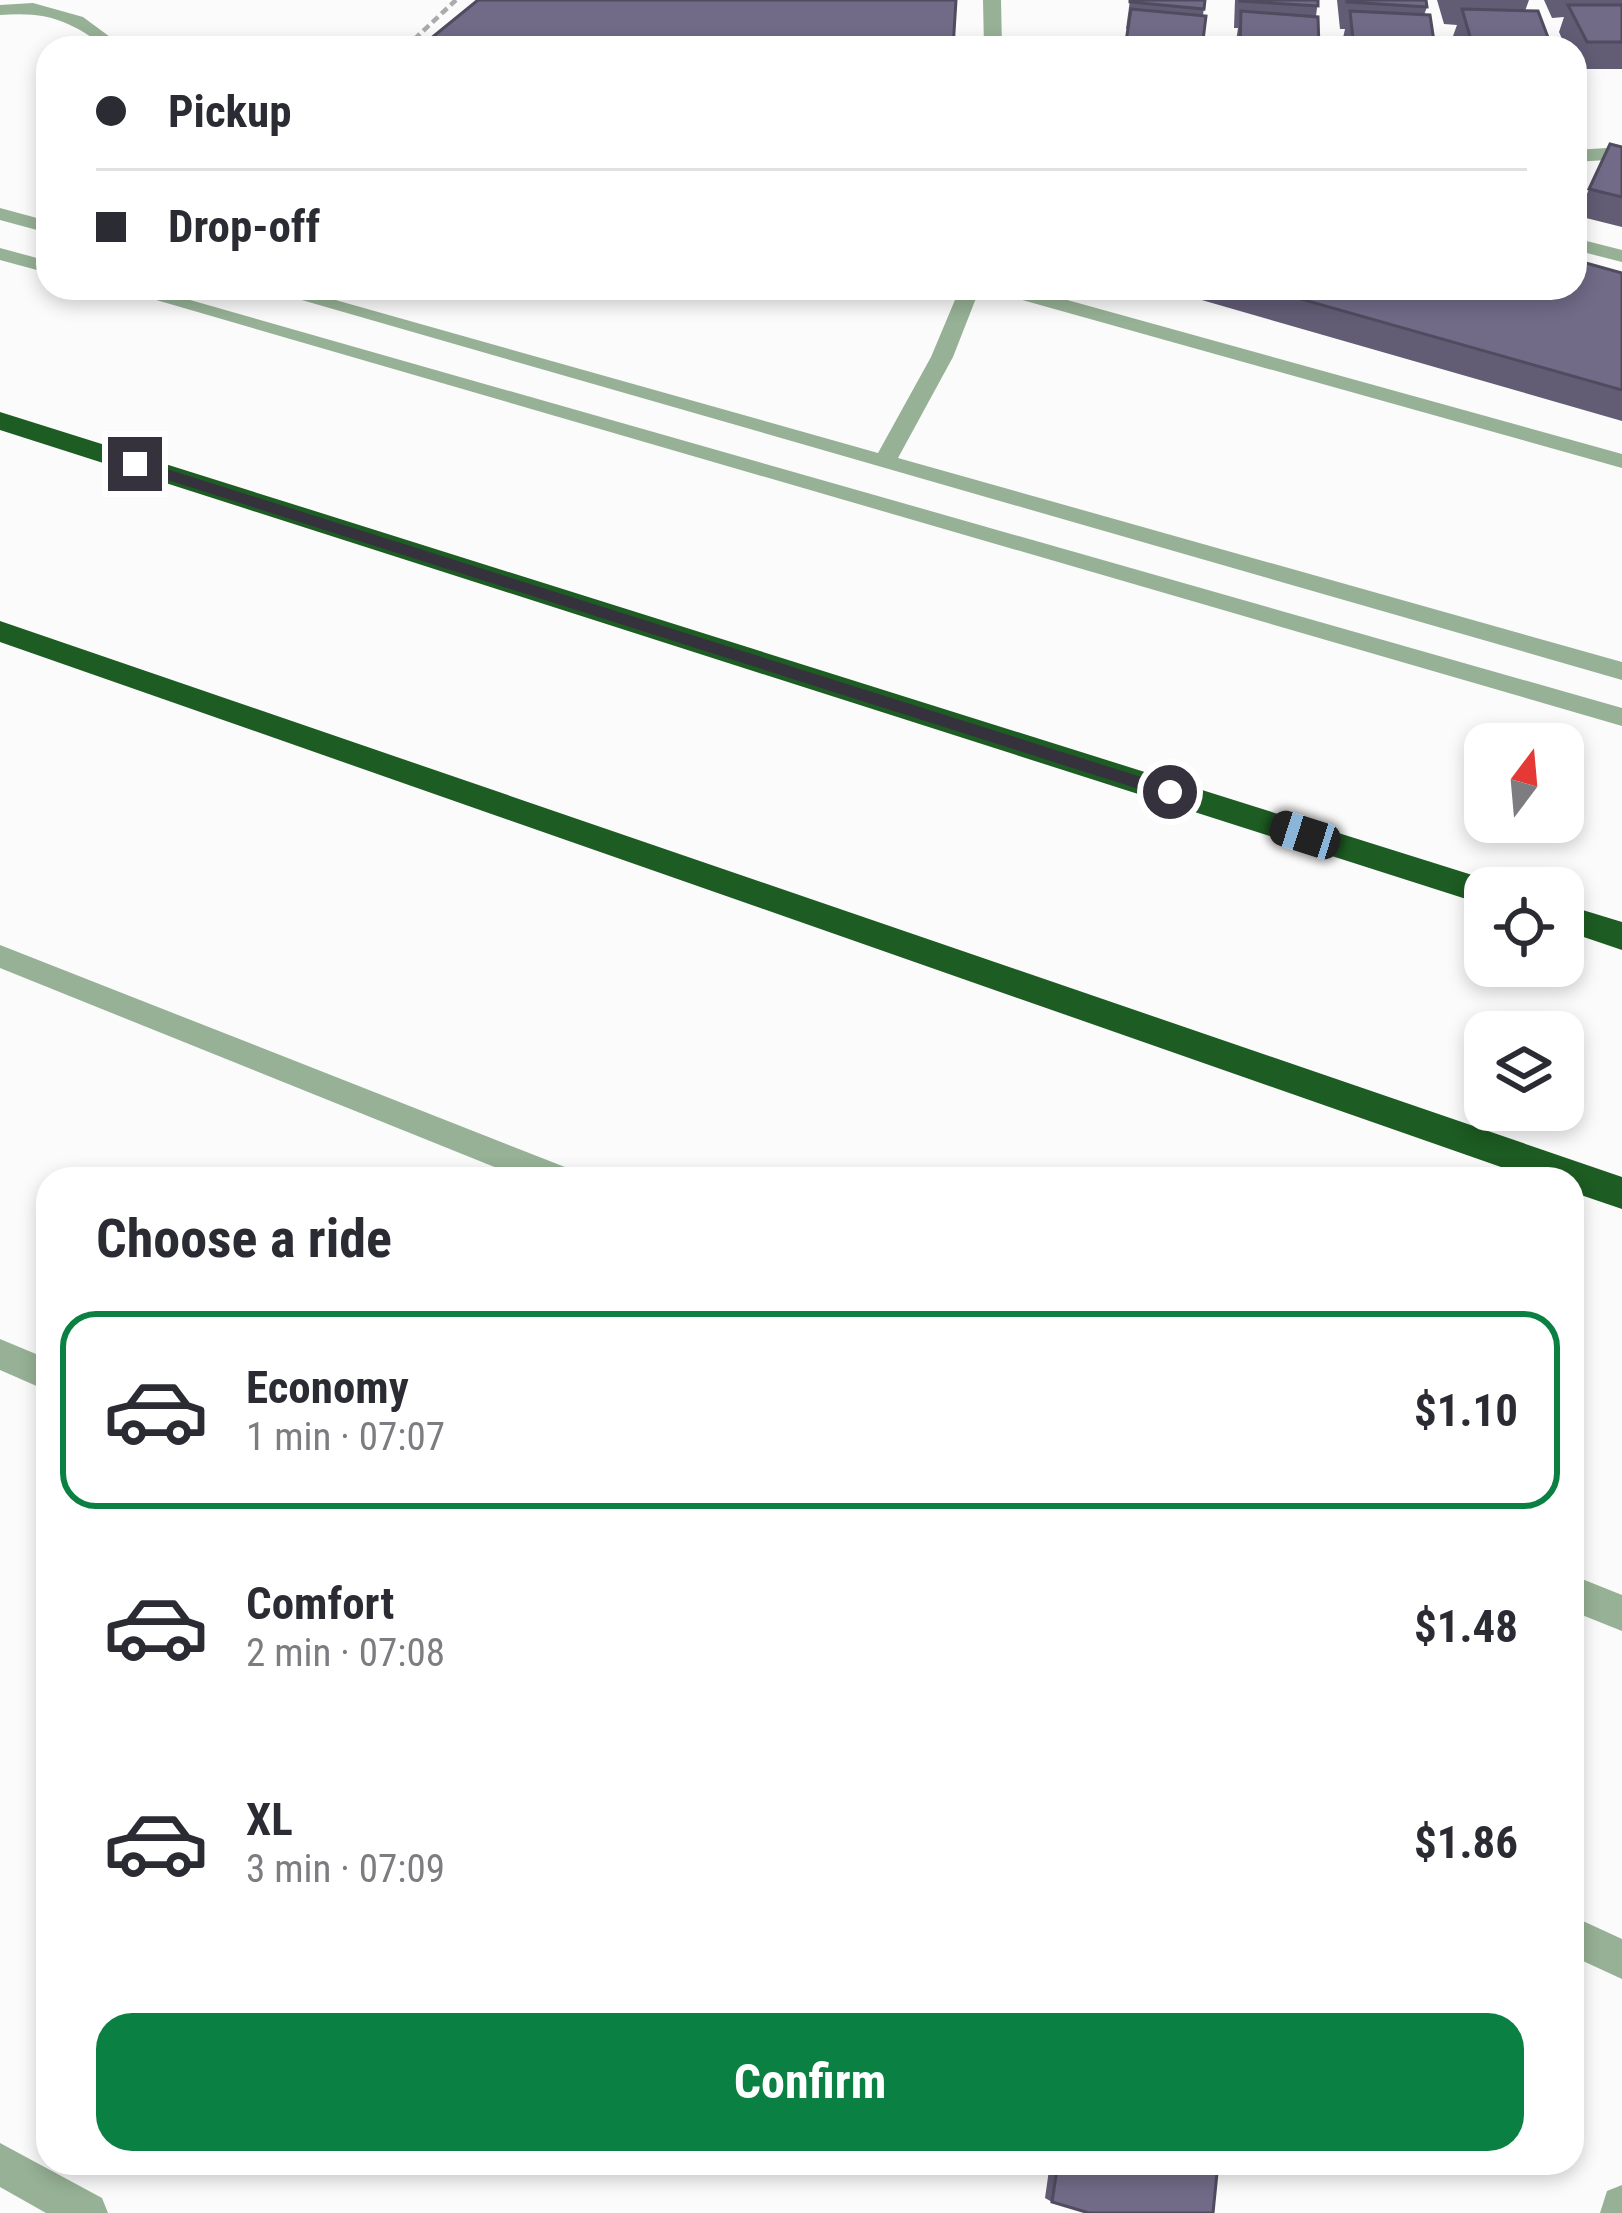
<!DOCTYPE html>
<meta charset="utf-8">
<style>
body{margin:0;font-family:"Roboto Condensed",sans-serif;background:#f7f7f7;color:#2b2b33;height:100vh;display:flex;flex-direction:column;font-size:45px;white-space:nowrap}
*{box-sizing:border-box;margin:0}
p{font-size:39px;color:#7c7c81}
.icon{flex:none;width:66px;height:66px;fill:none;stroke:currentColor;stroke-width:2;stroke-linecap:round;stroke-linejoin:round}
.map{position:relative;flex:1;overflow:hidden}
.drawer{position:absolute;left:36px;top:1167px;width:1548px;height:1008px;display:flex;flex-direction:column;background:#fff;border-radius:36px;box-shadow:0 6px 18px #0003}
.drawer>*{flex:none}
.banner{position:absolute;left:36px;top:36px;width:1551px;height:264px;border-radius:36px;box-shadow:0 6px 18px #0003;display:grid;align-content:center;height:264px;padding:0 60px;background:#fff}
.needle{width:78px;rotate:16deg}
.buttons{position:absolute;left:1464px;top:723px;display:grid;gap:24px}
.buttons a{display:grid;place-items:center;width:120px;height:120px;border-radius:24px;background:#fff;box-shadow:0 6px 18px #0003;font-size:60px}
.end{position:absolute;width:54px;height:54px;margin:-27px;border:15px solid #35323e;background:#fff;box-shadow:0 0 0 6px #fff}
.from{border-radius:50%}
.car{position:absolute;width:36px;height:72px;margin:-36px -18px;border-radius:15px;box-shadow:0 0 9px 3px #0007;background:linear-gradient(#222 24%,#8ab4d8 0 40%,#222 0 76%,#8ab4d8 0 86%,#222 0)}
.banner b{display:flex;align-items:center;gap:42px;height:114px;font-size:45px}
.banner b+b{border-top:3px solid #e1e1e2}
.banner i{width:30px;height:30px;background:#2b2b33}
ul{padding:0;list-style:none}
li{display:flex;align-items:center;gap:36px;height:198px;margin:0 24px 18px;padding:0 36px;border:6px solid transparent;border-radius:36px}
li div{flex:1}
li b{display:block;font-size:45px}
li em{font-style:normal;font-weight:700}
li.selected{border-color:#0b8043}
li>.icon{width:108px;height:108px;stroke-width:1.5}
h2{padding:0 60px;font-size:54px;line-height:144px}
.action{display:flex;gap:24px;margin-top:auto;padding:24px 60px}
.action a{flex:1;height:138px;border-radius:36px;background:#0b8043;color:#fff;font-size:48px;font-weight:700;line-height:138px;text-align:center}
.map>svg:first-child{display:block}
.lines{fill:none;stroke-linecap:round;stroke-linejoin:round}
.path{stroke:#abaaae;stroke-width:4.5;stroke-dasharray:8 4.5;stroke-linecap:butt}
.minor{fill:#96b195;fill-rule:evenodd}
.highway{fill:#1d5c22;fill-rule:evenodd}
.wall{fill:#625c75}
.building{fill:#726b88;stroke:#504b5f;stroke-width:3}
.route{fill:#35323e}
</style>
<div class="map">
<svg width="1622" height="2213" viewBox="0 0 1622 2213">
<rect width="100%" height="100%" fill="#fbfbfb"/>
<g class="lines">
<path class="path" d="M405,48L456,0"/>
<g class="minor">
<path d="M983,0H1001L1002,48H984Z"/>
<path d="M33,3L83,17L125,48C101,48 92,35 70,25C48,14 25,13 0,15V5Z"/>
<path d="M1622,147V159L1575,162V150Z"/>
<path d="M0,208L48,221V233L0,220Z"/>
<path d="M1575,238L1622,250V262L1575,250Z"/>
<path d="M0,248L48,261V273L0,260Z"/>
<path d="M115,288H148L1622,708V726Z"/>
<path d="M260,288H293L878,453L931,357L960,288H980L953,357L898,458L1622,662V680Z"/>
<path d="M999,288H1024L1622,454V468L1001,294Z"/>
<path d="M0,945L570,1169L574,1179H524L0,968Z"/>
<path d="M0,1339L48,1359V1391L0,1370Z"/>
<path d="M1572,1575L1622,1595V1631L1572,1611Z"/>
<path d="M1572,1916L1622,1939V1979L1572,1956Z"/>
<path d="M0,2143L102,2198L108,2213H46L0,2187Z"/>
<path d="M1622,2185V2213H1600L1607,2191Z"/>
</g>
<g class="highway">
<path d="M0,412L1485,879L1499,888H1485V905L0,430Z"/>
<path d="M0,621L1622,1177V1209L1572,1192V1179H1535L0,642Z"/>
<path d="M1563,904L1622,922V950L1563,930Z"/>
</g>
</g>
<g class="wall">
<path d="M1130,0H1205L1203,15L1126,29Z"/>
<path d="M1235,0H1318L1316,16L1319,48H1235L1238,28H1234Z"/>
<path d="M1337,0H1426L1427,7L1424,15L1435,48H1344L1343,38L1345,29H1340Z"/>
<path d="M1437,0H1529L1525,11L1552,48H1457L1453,36L1457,25L1444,24Z"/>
<path d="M1544,0H1622V69H1577L1575,48H1566L1559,32L1564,17L1552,18Z"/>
<path d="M1622,147V227L1578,216L1589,189Z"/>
<path d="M1622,273V421L1160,288H1575Z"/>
<path d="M1050,2163H1218L1052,2202L1045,2198Z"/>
</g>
<g class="building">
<path d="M478,0H956L953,48H419Z"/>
<path d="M1130,0H1205L1204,9L1130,2Z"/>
<path d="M1240,0H1318V6L1240,1Z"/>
<path d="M1347,0H1426L1427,7L1347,2Z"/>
<path d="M1568,5H1622V42H1587Z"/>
<path d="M1131,9L1206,16L1202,48H1125Z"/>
<path d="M1462,9L1538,11L1552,48L1473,47Z"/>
<path d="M1241,11L1318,17L1319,48H1240Z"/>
<path d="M1350,11L1430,15L1435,48H1354Z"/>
<path d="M1610,144L1622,147V197L1589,189Z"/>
<path d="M1575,260L1622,273V390L1262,288H1575Z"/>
<path d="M1058,2163H1218L1213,2213H1089L1052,2202Z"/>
</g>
<path class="route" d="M135,459L1176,788L1179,792L1170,799L130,468V461Z"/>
</svg>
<div class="buttons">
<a><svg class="needle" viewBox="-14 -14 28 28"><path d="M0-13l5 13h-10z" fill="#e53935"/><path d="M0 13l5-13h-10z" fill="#7c7c81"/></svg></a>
<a><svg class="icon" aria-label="locate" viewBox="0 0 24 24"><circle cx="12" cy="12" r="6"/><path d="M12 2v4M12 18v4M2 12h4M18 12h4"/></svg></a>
<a><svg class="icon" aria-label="layers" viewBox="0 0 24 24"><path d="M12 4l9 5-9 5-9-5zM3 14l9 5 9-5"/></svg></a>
</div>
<i class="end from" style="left:1170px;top:792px"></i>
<i class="end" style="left:135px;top:464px"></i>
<i class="car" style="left:1305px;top:835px;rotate:288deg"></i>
<div class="banner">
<b><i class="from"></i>Pickup</b>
<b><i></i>Drop-off</b>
</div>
<section class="drawer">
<h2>Choose a ride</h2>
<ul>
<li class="selected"><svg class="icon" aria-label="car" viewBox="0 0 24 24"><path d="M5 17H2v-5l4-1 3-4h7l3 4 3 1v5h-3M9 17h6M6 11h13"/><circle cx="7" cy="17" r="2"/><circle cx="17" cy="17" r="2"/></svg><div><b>Economy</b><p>1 min · 07:07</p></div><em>$1.10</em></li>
<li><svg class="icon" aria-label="car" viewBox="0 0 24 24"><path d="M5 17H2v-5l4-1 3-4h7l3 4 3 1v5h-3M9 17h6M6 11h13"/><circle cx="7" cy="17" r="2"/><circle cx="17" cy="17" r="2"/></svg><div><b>Comfort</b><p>2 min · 07:08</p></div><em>$1.48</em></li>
<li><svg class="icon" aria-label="car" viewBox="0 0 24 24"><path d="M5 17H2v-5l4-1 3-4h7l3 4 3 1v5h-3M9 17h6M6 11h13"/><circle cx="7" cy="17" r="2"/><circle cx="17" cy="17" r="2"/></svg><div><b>XL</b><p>3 min · 07:09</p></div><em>$1.86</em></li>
</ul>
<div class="action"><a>Confirm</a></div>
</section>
</div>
